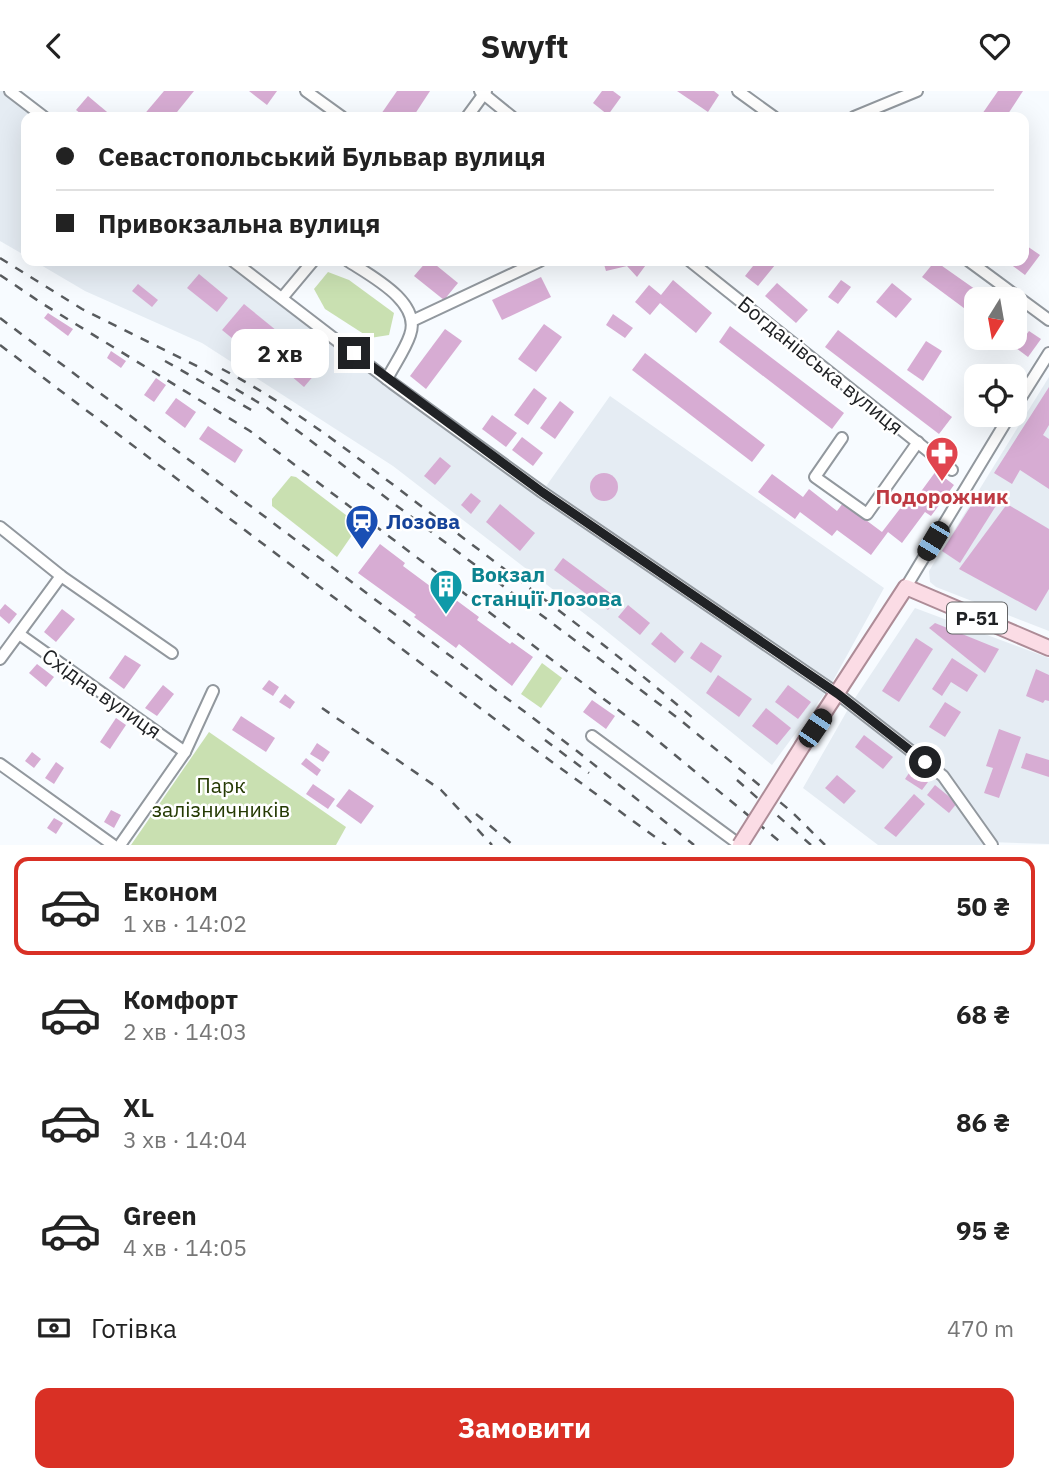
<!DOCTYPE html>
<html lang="uk">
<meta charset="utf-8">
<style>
body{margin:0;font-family:"IBM Plex Sans",sans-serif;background:#f2f2f2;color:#222;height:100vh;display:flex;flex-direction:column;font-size:26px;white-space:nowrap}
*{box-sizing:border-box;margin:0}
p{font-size:23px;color:#767676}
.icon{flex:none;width:38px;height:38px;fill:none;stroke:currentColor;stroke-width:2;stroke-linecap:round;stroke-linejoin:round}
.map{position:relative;height:754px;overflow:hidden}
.details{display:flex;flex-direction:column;background:#fff;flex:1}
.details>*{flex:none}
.guide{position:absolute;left:21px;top:21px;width:1008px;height:154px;border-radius:14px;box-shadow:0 7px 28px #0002;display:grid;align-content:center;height:154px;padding:0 35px;background:#fff}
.needle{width:46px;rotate:191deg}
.controls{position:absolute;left:964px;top:196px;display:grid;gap:14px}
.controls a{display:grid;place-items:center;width:63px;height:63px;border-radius:14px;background:#fff;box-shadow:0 7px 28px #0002;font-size:35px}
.end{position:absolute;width:32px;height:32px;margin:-16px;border:9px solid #202225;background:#fff;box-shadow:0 0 0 4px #fff}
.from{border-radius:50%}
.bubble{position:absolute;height:49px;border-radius:14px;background:#fff;box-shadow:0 7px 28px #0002;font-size:23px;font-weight:700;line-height:49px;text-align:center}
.car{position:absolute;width:21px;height:42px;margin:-21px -10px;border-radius:9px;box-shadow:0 0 5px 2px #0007;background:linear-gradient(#222 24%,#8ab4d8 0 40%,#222 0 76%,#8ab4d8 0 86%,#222 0)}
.guide b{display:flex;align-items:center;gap:24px;height:66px;font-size:26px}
.guide b+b{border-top:2px solid #e0e0e0}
.guide i{width:18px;height:18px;background:#222}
ul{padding:12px 0 0;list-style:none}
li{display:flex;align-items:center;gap:21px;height:98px;margin:0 14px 10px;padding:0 21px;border:4px solid transparent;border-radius:14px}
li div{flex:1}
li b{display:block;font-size:26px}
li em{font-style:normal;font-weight:700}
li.active{border-color:#d93025}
li>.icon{width:63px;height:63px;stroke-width:1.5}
.pay{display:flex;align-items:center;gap:18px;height:77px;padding:0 35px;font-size:26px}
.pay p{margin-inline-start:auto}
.cta{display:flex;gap:14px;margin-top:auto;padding:14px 35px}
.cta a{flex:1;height:80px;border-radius:14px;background:#d93025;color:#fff;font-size:28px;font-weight:700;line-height:80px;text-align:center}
header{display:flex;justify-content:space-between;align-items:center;height:91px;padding:0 35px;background:#fff;font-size:32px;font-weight:700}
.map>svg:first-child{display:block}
.built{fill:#e5ecf3}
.green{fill:#c9e0b1}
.building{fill:#d7acd3}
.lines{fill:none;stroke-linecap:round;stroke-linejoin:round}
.minor-casing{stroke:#92989e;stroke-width:14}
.major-casing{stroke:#ad8c97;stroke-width:18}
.minor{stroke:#fff;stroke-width:10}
.major{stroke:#fbdce5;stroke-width:14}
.rail{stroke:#585b5e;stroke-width:2.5;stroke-dasharray:9 9;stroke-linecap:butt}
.major-bridge-casing{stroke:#ad8c97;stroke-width:18;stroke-linecap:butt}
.major-bridge{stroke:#fbdce5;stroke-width:14}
.route{stroke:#202225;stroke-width:9}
.labels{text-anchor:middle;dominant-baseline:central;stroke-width:5;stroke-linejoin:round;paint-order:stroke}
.shield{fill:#fff;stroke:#636466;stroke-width:2}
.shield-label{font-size:19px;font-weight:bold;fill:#202225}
.street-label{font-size:21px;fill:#202225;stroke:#fff}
.health-label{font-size:21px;font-weight:bold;fill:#be3a42;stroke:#fff}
.transit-label{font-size:21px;font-weight:bold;fill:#164399;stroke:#fff;text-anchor:start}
.culture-label{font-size:21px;font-weight:bold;fill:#0d838f;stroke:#fff;text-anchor:start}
.park-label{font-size:21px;fill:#253a03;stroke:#fff}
</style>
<header><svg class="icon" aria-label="back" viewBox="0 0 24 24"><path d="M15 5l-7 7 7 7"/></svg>Swyft<svg class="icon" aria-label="heart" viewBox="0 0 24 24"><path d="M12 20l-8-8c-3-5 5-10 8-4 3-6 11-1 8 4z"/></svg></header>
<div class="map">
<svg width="1049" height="754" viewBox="0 0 1049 754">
<rect width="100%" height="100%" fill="#f7fbff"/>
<g class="built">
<path d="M0,0H10L44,26H26V165L0,150Z"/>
<path d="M34,170H233L542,401L610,305L884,497L829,597L772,674L599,534L393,375L202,252L85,200Z"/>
<path d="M1049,286V540L936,496L930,491L929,480Z"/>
<path d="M915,517L1049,567V753L990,751L982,754H878L803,697L851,613Z"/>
</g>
<g class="green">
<path d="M328,181L349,189L394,222L389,244L370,247L325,218L314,198Z"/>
<path d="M291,385L296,386L359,434L337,466L272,415V408Z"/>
<path d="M542,572L562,587L541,617L521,603Z"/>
<path d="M209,641L346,736L336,754H131Z"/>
</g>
<g class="building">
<path d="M164,0H194L173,26H142Z"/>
<path d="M249,0H277L267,14Z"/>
<path d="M397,0H430L413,26H379Z"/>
<path d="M602,0H613L621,6L608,24L593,12Z"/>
<path d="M677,0H714L719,4L708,21Z"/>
<path d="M998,0H1023L1006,26H980Z"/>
<path d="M88,5L113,26H85L76,19Z"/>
<path d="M1024,153L1040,164L1025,184L1006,170H1024Z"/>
<path d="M427,170H431L458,192L444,209L414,185Z"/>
<path d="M603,170H646L648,171L637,186L627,175L606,180Z"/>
<path d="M757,170H769L775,174L758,195L745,185Z"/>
<path d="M935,170L989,208H976V226L922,186Z"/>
<path d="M199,183L228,207L217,221L187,197Z"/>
<path d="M541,186L551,206L502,229L492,209Z"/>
<path d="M673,189L712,222L696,242L660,212L650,224L635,211L649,194L661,204Z"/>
<path d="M841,189L851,196L838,213L828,206Z"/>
<path d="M777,192L808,219L796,232L765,205Z"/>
<path d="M892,192L912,208L896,227L876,211Z"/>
<path d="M138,193L158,209L152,216L132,200Z"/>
<path d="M244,213L282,244L260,270L222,239Z"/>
<path d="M48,222L73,238L68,245L44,227Z"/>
<path d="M613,223L633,237L625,247L606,234Z"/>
<path d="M544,233L562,246L536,281L518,268Z"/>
<path d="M730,235L844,322L832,338L719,251Z"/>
<path d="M445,238L462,250L426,298L410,285Z"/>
<path d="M838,239L952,326L939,343L825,256Z"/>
<path d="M1029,240L1041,248L1028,266L1016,257Z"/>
<path d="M926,250L942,260L923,290L907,279Z"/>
<path d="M111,260L126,270L121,277L107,267Z"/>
<path d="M287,260L315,283L304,296L276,272Z"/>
<path d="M645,262L765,354L752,371L632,279Z"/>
<path d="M156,287L166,294L154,311L144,304Z"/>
<path d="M1049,296V334L1043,344L1049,348V398L1020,379L1012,393L994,382Z"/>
<path d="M534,297L547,307L528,334L514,324Z"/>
<path d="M176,307L196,321L185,337L165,322Z"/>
<path d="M560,310L574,321L555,348L540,337Z"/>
<path d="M492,324L517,342L506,356L482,338Z"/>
<path d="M208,335L243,359L235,372L199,348Z"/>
<path d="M522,346L543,362L533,375L512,359Z"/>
<path d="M440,366L451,375L435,394L424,385Z"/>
<path d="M936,380L954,394L931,425L925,421L902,452L888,441L871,464L837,439L832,445L800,421L795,428L758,401L772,383L803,406L809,398L837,420L843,412L882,441L909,406L914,410Z"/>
<circle cx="604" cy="396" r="14"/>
<path d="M981,399L999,410L960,472L942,460Z"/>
<path d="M471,402L481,410L471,423L461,414Z"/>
<path d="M500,413L535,442L520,460L486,431Z"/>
<path d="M1007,413L1049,438V498L1036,520L959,478Z"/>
<path d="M380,453L405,472L403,475L434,498L437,495L479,526L477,529L510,553L512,551L533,566L512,595L459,553L456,557L414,526L416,524L358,482Z"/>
<path d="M563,467L617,507L608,519L554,479Z"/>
<path d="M5,513L17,523L9,533L0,525V519Z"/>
<path d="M628,514L650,532L640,544L618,526Z"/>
<path d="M62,518L75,528L56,551L44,541Z"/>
<path d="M935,532L999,558L985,582L929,537Z"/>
<path d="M661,541L684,561L675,572L651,553Z"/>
<path d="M916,547L933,558L899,611L882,600Z"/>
<path d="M701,551L722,565L711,582L690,567Z"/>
<path d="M125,564L141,574L124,598L109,587Z"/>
<path d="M952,567L978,584L967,601L951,591L942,605L932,598Z"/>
<path d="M37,573L54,586L46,596L29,582Z"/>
<path d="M1036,578L1049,584V610L1045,609L1043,612L1026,605Z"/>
<path d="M718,584L752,608L739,626L706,602Z"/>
<path d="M269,589L279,596L273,605L262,598Z"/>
<path d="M163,594L174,603L157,625L145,617Z"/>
<path d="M788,594L811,611L798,628L775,611Z"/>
<path d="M285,603L295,611L290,618L279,611Z"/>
<path d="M592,609L615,625L606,638L583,621Z"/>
<path d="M945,611L961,621L945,646L929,636Z"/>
<path d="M766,617L791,637L777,654L752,635Z"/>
<path d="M241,625L275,647L266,661L232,639Z"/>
<path d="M116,627L126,634L110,658L100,651Z"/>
<path d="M999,638L1021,646L999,707L984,702L993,677L986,675Z"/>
<path d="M864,644L893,666L883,678L855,656Z"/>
<path d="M317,652L330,661L323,671L310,663Z"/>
<path d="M32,661L41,668L34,677L25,670Z"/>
<path d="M1026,662L1049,669V686L1021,677Z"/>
<path d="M306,667L321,679L317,685L301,673Z"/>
<path d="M56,671L64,677L54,693L45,687Z"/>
<path d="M911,679L928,691L922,699L905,688Z"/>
<path d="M837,684L856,700L844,713L825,697Z"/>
<path d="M313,693L335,708L328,718L306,703Z"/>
<path d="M935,694L957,712L949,722L927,704Z"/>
<path d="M349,698L374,715L361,733L336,715Z"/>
<path d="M914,703L925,713L896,746L884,737Z"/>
<path d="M111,719L121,724L114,737L104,731Z"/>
<path d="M54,727L63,732L56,743L47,737Z"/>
</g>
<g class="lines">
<defs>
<g id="minor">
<path d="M10,0L44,26"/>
<path d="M306,0L342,26"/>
<path d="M480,0L512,26"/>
<path d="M738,0L774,26"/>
<path d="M467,26L486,0"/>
<path d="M854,26L917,0"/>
<path d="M233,170L392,292L542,401L838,603L943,685L992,754"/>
<path d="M348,170C371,185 422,211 410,244C405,259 394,274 387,288"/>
<path d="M690,170L952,379"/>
<path d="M969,170L1049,229"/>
<path d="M282,207L313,170"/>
<path d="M412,230L540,170"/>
<path d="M1015,316L1049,262"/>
<path d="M842,347L815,386L867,423L918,351"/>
<path d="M0,436L61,485L172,562"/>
<path d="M906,496L1010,324"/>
<path d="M19,543L185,661"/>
<path d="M0,568L61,485"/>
<path d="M592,645L740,754"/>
<path d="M0,673L113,754"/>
<path d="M120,754L185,661L213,600"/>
</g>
<path id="major" d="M803,654L906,496L1049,557"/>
</defs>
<use href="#minor" class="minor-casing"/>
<use href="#major" class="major-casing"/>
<use href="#minor" class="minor"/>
<use href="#major" class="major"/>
<g class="rail">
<path d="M0,167L82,218L199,276L266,316L679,628L792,721L825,754"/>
<path d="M0,184L43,213L250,340L646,640L784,754"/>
<path d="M0,227L577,660L694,754"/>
<path d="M0,254L537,660L666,754"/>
<path d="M165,270L253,320"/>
<path d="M222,278C298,318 365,373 433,424C521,491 610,556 694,628"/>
<path d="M322,617L441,699L492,754"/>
<path d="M545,649L589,682"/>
<path d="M737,689L811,754"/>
<path d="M476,723L513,754"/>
</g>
<defs>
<path id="major-bridge" d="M740,754L803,654"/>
</defs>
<use href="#major-bridge" class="major-bridge-casing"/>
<use href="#major-bridge" class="major-bridge"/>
</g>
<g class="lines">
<path class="route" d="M354,262L542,401L838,603L925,671"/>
</g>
<defs>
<symbol id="pharmacy-pin" viewBox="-11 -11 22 30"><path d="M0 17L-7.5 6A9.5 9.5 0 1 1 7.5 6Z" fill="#e0444e" stroke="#fff"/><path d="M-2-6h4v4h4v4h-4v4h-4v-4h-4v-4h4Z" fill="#fff"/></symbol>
<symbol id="station-pin" viewBox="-11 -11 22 30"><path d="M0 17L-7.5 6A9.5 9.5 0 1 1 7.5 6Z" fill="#1a4fb4" stroke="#fff"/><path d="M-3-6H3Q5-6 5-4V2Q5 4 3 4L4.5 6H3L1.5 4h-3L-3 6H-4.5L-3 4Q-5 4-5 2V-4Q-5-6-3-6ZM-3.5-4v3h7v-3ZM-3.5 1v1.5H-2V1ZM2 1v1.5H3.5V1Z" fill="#fff"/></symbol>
<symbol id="building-pin" viewBox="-11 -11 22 30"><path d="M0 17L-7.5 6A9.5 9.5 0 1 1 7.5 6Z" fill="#0f9aa8" stroke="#fff"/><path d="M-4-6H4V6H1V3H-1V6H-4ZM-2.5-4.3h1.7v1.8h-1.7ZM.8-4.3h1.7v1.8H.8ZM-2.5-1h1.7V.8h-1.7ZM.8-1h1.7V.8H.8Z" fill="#fff"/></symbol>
</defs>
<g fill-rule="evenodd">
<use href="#pharmacy-pin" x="923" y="343" width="38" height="52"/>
<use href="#station-pin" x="343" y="411" width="38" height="52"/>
<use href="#building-pin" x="427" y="476" width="38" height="52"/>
</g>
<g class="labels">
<rect class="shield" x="947" y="511.5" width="60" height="31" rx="5"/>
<g class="shield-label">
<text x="977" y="527">Р-51</text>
</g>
<g class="street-label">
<text transform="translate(821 274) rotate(39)">Богданівська вулиця</text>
<text transform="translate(102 602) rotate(35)">Східна вулиця</text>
</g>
<g class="health-label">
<text x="942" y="405">Подорожник</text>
</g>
<g class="transit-label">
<text x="386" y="430">Лозова</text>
</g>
<g class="culture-label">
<text x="471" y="483">Вокзал<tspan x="471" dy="24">станції Лозова</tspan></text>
</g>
<g class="park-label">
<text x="221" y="694">Парк<tspan x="221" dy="24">залізничників</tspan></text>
</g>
</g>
</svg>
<div class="controls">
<a><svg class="needle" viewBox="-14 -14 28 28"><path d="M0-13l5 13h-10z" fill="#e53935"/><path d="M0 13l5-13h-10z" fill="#767676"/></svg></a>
<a><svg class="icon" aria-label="locate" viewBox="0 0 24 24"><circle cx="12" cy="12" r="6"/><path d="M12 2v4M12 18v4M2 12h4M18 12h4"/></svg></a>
</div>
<i class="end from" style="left:925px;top:671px"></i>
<i class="end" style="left:354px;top:262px"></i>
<div class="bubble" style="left:231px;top:238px;width:98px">2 хв</div>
<i class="car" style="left:933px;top:450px;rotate:211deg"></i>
<i class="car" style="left:815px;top:637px;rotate:34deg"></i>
<div class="guide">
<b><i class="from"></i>Севастопольський Бульвар вулиця</b>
<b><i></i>Привокзальна вулиця</b>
</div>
</div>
<section class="details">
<ul>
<li class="active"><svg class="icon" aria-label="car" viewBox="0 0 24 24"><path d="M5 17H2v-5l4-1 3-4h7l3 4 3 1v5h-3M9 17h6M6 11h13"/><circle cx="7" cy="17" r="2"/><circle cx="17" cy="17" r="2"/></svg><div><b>Економ</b><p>1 хв · 14:02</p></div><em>50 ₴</em></li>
<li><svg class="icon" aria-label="car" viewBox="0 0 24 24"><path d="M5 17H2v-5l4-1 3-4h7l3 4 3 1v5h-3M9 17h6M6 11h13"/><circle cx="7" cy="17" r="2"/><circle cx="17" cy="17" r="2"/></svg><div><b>Комфорт</b><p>2 хв · 14:03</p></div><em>68 ₴</em></li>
<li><svg class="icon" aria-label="car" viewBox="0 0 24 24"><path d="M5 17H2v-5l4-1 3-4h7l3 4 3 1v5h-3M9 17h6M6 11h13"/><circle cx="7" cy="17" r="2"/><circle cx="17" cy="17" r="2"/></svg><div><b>XL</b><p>3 хв · 14:04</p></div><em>86 ₴</em></li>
<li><svg class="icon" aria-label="car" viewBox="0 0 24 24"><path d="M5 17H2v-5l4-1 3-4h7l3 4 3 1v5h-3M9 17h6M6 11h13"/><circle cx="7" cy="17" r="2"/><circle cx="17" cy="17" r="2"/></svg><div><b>Green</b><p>4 хв · 14:05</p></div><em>95 ₴</em></li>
</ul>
<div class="pay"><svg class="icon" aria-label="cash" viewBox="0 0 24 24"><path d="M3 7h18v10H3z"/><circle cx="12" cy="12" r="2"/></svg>Готівка<p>470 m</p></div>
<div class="cta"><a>Замовити</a></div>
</section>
